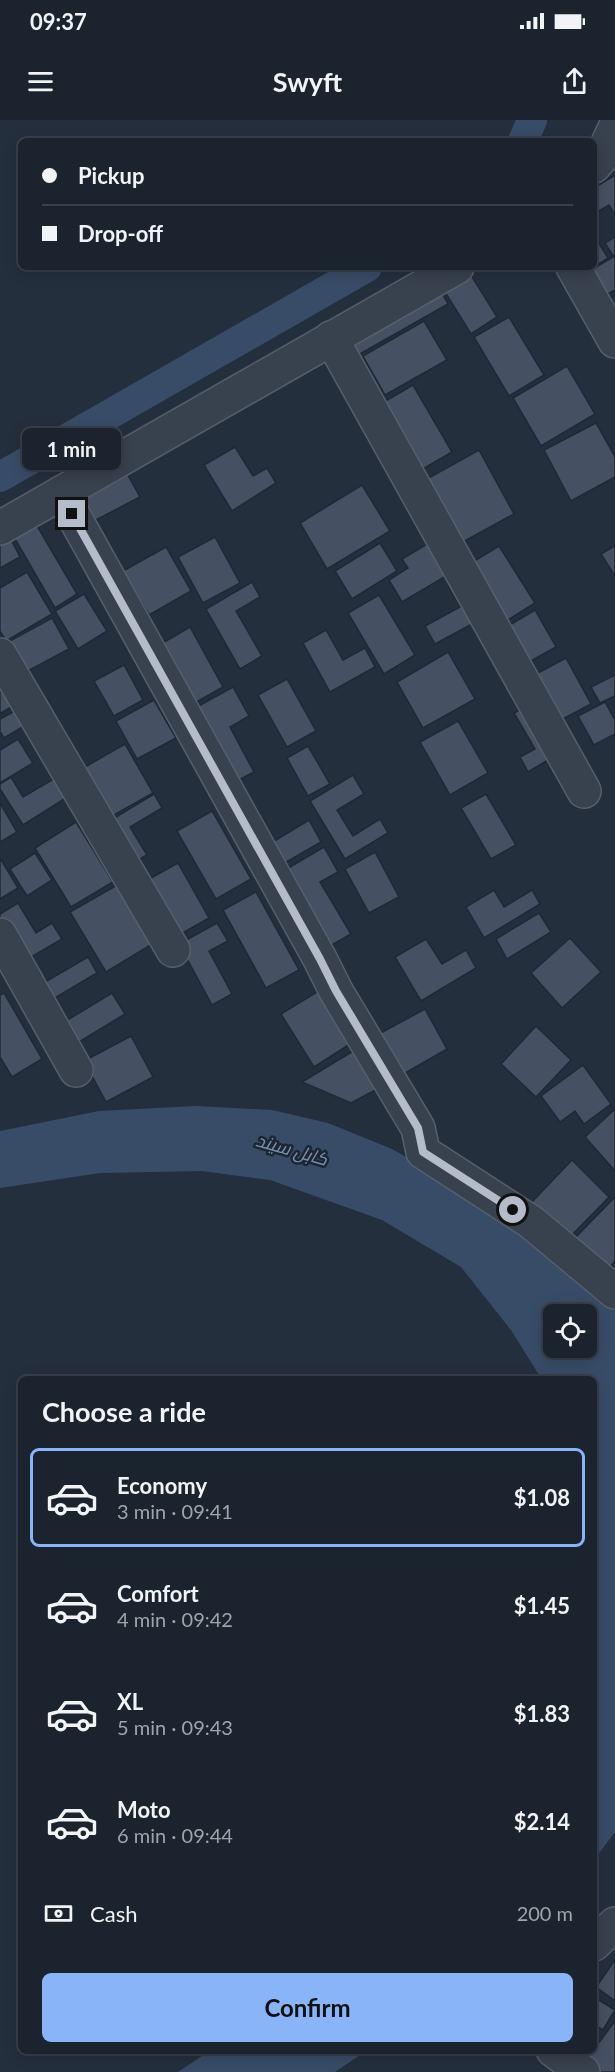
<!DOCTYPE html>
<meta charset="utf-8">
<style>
body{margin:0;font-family:Lato,Cairo,sans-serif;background:#282f3a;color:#f1f3f6;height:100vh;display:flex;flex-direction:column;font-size:22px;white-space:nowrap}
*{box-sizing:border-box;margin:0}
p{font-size:20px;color:#a0a4aa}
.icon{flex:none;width:33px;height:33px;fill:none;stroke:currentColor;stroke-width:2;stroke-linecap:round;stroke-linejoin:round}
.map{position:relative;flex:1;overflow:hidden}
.panel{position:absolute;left:18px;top:1256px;width:579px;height:678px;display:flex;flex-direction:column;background:#1b232e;border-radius:9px;box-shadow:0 3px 15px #0003,0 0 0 2px #39404a}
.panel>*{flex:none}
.banner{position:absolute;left:18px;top:18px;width:579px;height:132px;border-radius:9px;box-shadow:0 3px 15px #0003,0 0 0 2px #39404a;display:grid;align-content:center;height:132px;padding:0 24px;background:#1b232e}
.tools{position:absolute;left:543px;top:1184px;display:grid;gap:12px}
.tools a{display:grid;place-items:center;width:54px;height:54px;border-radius:9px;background:#1b232e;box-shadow:0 3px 15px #0003,0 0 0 2px #39404a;font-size:30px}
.end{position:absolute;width:27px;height:27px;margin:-14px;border:8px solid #b4bcc9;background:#111;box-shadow:0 0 0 3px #111}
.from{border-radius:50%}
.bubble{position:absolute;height:42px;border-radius:9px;background:#1b232e;box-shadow:0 3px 15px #0003,0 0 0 2px #39404a;font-size:20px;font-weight:700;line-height:42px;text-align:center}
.banner b{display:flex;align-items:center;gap:21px;height:57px;font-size:22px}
.banner b+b{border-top:2px solid #39404a}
.banner i{width:15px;height:15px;background:#f1f3f6}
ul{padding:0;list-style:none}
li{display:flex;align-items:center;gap:18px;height:99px;margin:0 12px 9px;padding:0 12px;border:3px solid transparent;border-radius:9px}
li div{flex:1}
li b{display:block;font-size:22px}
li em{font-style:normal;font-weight:700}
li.selected{border-color:#8ab4f8}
li>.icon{width:54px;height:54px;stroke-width:1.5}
h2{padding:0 24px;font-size:27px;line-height:72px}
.pay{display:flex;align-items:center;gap:15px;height:66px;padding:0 24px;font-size:22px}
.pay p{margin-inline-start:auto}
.primary-button{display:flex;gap:12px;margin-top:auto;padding:12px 24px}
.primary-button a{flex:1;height:69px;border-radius:9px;background:#8ab4f8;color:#111;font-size:24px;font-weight:700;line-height:69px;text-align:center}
.status{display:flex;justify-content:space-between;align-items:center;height:42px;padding:0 30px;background:#1b232e;direction:ltr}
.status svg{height:16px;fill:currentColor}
header{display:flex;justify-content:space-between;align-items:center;height:78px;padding:0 24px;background:#1b232e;font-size:27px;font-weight:700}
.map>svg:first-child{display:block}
.water{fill:#394c67;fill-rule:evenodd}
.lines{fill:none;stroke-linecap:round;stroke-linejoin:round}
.canal{stroke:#394c67;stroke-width:30}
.building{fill:#455162;stroke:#1f2835;stroke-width:1.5}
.minor-casing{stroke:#565f6c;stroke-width:36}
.minor{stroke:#38414e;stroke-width:33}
.route{stroke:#b4bcc9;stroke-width:8}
.labels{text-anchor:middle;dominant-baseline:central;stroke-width:5;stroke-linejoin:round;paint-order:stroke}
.water-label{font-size:18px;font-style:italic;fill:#7c92b1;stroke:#1d2633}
</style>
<div class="status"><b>09:37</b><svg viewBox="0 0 49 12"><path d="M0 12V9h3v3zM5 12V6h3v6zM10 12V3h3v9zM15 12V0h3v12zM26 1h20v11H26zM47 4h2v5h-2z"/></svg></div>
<header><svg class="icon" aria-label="menu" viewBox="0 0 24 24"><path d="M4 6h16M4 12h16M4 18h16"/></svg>Swyft<svg class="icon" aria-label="share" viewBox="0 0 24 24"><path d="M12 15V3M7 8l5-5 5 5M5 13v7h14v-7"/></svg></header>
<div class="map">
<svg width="615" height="1952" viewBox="0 0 615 1952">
<rect width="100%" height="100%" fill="#242f3e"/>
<g class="water">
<path d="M196,986L272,990L328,1003L392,1029L463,1069L548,1128L615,1191V1712L594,1740V1258H541L511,1210L461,1147L382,1100L270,1060L202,1051L100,1053L0,1068V1011L99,991ZM554,1194H586V1227H554Z"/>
<path d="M211,1930H366V1931L335,1952H178Z"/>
</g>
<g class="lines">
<g class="canal">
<path d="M523,21L532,0"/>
<path d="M0,357L367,147"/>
</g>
</g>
<g class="building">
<path d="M615,55V95L609,85L594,94V68Z"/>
<path d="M594,115L608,138L594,147Z"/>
<path d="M615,117V134L613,136L605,123Z"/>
<path d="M615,136V170L604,176L589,151Z"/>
<path d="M471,155L497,197L471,214L445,172Z"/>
<path d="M436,163L448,184L358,235L346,215Z"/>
<path d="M509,197L544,255L509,276L474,217Z"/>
<path d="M424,201L447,240L385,275L363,236Z"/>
<path d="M567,246L595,294L541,326L513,278Z"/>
<path d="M413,265L452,332L421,350L382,283Z"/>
<path d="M596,303L615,337V357L571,381L544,330Z"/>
<path d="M235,327L253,356L267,348L276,363L232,391L204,345Z"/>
<path d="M479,330L514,394L461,423L425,360Z"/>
<path d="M125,350L140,377L92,402L78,375Z"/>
<path d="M362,365L390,411L327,449L300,403Z"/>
<path d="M33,399L77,474L55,488L11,412Z"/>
<path d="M7,412L20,437L0,448V416Z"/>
<path d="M215,417L240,463L203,483L178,437Z"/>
<path d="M380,423L397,451L352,479L335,451Z"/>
<path d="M427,424L446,456L402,482L389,460L408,448L402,439Z"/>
<path d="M499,426L535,483L506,501L471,443Z"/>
<path d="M615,426V456L601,434Z"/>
<path d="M166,427L191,471L149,495L123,451Z"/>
<path d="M27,452L52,494L6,521L0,511V468Z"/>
<path d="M461,458L483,498L435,524L425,506L460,487L448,465Z"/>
<path d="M252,462L260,477L236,491L262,536L240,549L206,489Z"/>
<path d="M84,474L107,511L78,529L55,491Z"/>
<path d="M379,475L415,535L384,554L348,493Z"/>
<path d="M535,490L556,527L529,542L508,506Z"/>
<path d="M52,498L69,529L24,553L8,522Z"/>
<path d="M190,507L223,567L193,584L159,525Z"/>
<path d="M326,510L343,540L365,528L375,547L330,572L303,523Z"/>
<path d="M448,532L475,579L423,608L397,562Z"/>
<path d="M566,538L591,584L561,600L536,554Z"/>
<path d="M124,545L143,580L114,596L94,561Z"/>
<path d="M0,549L20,582L1,593L0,592Z"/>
<path d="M615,555V576L600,583L591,567Z"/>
<path d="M287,559L316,611L287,627L258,575Z"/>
<path d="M233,567L249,596L230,607L254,652L235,662L195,588Z"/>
<path d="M154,580L176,618L137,639L116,601Z"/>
<path d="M605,582L615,600V614L594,625L578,596Z"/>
<path d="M532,583L561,632L528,652L520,637L535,629L514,593Z"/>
<path d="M22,587L31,602L4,618L0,612V599Z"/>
<path d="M458,601L488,653L450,675L420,622Z"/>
<path d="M18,619L33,643L0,663V630Z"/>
<path d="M125,624L153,673L105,700L78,651Z"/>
<path d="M308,626L330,664L308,676L287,638Z"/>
<path d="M353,655L364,674L337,690L353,716L380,699L388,713L345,739L310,681Z"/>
<path d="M11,657L23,677L57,657L69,676L23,705L0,669V664Z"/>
<path d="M154,674L162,688L130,707L147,735L131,744L106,703Z"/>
<path d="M486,674L516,725L491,739L461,688Z"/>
<path d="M0,683L17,712L0,722Z"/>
<path d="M212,691L251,759L216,779L177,711Z"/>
<path d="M309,700L321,722L283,744L271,723Z"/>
<path d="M76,702L113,762L71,787L35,728Z"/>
<path d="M324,727L338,752L320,762L351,814L330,826L285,750Z"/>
<path d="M375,732L399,777L369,793L345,749Z"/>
<path d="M35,733L52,760L27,776L10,749Z"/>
<path d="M0,738L18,768L0,779Z"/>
<path d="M178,743L209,798L172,819L140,764Z"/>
<path d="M119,764L154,823L106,852L70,792Z"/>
<path d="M494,770L504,787L532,770L540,784L484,818L466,787Z"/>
<path d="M256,772L299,850L266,868L223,790Z"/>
<path d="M18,783L36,813L52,803L62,819L26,840L0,797V794Z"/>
<path d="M539,793L551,812L507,839L496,819Z"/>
<path d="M217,803L228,821L209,831L232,874L212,885L179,824Z"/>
<path d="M570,818L601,852L562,888L531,853Z"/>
<path d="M426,819L442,844L466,830L476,848L421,881L395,837Z"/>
<path d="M88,837L97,853L48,882L38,866Z"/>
<path d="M325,867L358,919L314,947L281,894Z"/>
<path d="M4,873L42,939L12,957L0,937V875Z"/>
<path d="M112,873L125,894L74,925L61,904Z"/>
<path d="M425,889L447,929L400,956L377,915Z"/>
<path d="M536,906L571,940L536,977L501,944Z"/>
<path d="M131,916L153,957L106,982L84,941Z"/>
<path d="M363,925L383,966L351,983L302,962Z"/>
<path d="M583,945L611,984L584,1004L575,991L560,1002L541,976Z"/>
<path d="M615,989V1051L585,1017Z"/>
<path d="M572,1040L609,1077L568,1119L531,1083Z"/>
<path d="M615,1077V1141L606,1151L574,1119Z"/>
<path d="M615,1840V1881L596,1867Z"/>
<path d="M594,1877L615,1890L603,1910L594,1904Z"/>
<path d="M615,1901V1952H602L586,1940Z"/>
</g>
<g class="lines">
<defs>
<g id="minor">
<path d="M594,46L601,38L615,8"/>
<path d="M573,147L615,221"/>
<path d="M331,218L584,671"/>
<path d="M61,373L320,839L336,871L418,1008L423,1032L531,1102L615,1172"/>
<path d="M0,408L457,147"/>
<path d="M0,535L173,830"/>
<path d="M0,815L76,950"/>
<path d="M594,1824L615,1804"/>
<path d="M553,1930L583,1952"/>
</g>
</defs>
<use href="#minor" class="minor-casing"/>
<use href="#minor" class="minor"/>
</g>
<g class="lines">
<path class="route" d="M72,394L320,839L336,871L418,1008L423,1032L513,1090"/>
</g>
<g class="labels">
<g class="water-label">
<text transform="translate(292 1029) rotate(16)">کابل سيند</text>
</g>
</g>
</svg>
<div class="tools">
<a><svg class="icon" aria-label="locate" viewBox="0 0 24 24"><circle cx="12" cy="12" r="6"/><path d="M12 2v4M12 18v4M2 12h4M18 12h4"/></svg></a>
</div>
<i class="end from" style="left:513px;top:1090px"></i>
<i class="end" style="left:72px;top:394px"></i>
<div class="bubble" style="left:22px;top:308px;width:99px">1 min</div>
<div class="banner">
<b><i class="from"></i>Pickup</b>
<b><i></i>Drop-off</b>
</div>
<section class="panel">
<h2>Choose a ride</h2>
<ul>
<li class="selected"><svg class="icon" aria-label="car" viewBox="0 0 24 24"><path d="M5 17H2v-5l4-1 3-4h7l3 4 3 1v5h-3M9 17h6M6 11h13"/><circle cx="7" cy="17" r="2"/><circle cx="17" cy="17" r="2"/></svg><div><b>Economy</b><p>3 min · 09:41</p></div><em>$1.08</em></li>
<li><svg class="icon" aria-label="car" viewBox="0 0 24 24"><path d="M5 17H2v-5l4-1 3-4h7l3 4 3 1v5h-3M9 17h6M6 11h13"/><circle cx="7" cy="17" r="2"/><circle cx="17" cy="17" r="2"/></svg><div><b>Comfort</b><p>4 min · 09:42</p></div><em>$1.45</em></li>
<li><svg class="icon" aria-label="car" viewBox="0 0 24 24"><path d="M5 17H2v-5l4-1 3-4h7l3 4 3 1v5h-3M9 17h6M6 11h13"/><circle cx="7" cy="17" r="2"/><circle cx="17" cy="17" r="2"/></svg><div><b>XL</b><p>5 min · 09:43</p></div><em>$1.83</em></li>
<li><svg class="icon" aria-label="car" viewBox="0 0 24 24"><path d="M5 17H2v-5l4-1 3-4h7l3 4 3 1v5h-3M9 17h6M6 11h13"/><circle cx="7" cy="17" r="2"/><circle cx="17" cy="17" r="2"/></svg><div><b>Moto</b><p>6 min · 09:44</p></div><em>$2.14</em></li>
</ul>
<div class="pay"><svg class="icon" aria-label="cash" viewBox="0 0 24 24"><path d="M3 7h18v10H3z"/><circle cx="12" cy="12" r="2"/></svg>Cash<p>200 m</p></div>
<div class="primary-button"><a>Confirm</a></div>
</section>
</div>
